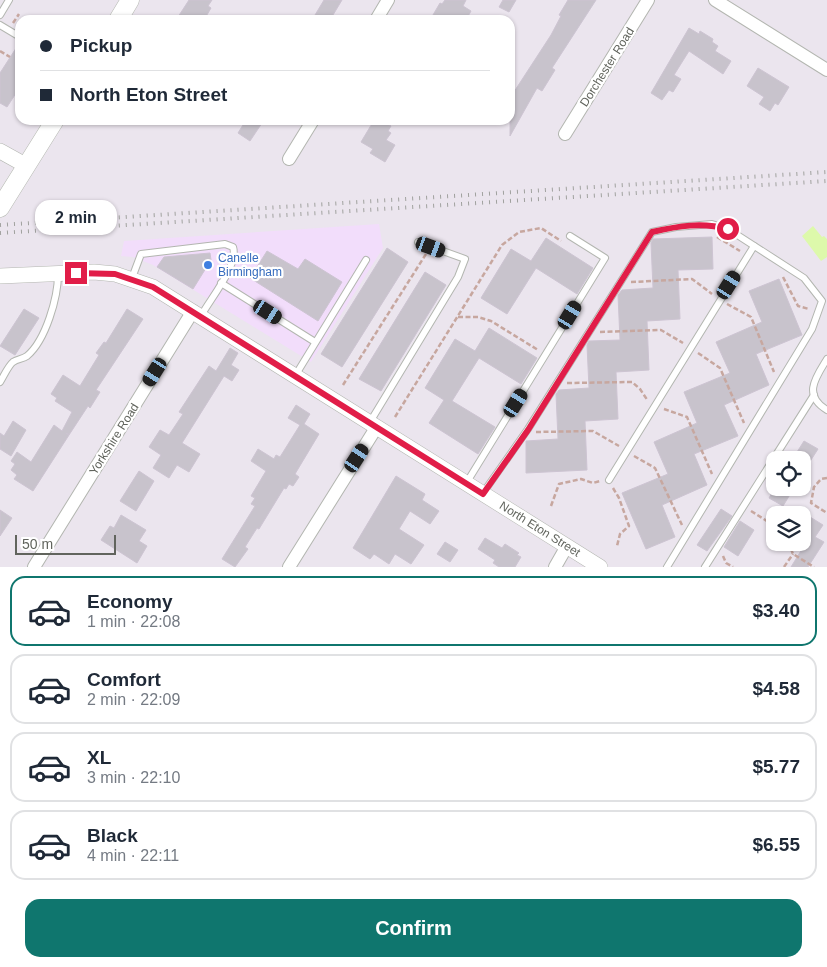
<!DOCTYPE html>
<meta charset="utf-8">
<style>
body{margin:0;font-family:Helvetica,sans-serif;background:#f6f6f7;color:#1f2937;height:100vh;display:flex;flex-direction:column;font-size:19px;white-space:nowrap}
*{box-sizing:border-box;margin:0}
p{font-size:16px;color:#747a83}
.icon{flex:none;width:28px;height:28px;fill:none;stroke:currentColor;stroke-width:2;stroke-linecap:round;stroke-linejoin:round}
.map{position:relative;height:567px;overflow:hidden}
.side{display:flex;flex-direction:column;background:#fff;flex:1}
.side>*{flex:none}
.guide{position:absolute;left:15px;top:15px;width:500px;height:110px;border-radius:15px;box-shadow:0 1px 4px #0004;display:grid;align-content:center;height:110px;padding:0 25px;background:#fff}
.controls{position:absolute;left:766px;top:451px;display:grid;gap:10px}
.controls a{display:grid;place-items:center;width:45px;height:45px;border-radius:10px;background:#fff;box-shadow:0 1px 4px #0004;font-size:25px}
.scale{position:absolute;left:15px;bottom:12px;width:101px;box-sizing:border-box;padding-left:5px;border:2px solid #61645d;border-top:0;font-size:14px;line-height:18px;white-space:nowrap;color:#61645d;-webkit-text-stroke:4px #fff;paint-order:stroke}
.end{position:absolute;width:22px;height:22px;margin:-11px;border:6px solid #e11d48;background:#fff;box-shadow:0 0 0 2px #fff}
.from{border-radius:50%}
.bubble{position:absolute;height:35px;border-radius:15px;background:#fff;box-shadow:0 1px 4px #0004;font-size:16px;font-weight:700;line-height:35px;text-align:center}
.car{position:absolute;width:15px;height:30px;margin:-15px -8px;border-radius:6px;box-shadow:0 0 4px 1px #0007;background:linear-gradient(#222 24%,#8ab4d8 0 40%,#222 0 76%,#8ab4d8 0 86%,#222 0)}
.guide b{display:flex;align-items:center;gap:18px;height:48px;font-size:19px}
.guide b+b{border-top:1px solid #e0e1e3}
.guide i{width:12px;height:12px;background:#1f2937}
ul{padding:9px 0 0;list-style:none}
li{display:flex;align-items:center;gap:15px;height:70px;margin:0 10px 8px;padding:0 15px;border:2px solid #e0e1e3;border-radius:15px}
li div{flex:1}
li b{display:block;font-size:19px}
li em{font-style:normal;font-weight:700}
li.on{border-color:#0f766e}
li>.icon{width:45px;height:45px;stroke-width:1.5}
.primary-button{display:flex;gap:10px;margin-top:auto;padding:10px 25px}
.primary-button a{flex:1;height:58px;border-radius:15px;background:#0f766e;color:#fff;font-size:20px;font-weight:700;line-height:58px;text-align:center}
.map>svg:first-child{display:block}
.commercial{fill:#f2ddfb}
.water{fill:#ddf9ab}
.building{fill:#c8c3cc;stroke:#cdc4d2}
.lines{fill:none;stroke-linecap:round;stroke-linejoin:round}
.service-casing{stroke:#b3b6b0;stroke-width:8}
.minor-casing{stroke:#b3b6b0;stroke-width:14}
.tertiary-casing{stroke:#b3b6b0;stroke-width:16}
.secondary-casing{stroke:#b5b9b1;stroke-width:19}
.path{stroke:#c7a79f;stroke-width:2.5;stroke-dasharray:5 2.5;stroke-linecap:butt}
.service{stroke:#fff;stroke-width:6}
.minor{stroke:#fff;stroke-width:12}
.tertiary{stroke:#fff;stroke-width:15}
.secondary{stroke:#fff;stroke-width:18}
.rail{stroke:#a0a19e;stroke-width:4;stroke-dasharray:1 6;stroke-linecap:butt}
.route{stroke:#e11d48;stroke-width:6}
.shop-dot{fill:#3f7fe0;stroke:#fff;stroke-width:2}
.labels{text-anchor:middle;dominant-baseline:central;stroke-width:4.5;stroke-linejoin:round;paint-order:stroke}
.street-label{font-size:12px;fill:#61645d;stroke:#fff}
.shop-label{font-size:12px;fill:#366cbe;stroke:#fff;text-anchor:start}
</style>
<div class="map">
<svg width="827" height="567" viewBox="0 0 827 567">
<rect width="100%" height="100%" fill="#ebe5ee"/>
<path class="commercial" d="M379,224L383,248L311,362L153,265L133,257L121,256L124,241Z"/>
<path class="water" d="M813,226L822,237L824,236L827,239V257L821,261L802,236Z"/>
<g class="building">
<path d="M189,0H212L208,6L211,8L204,20H176Z"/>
<path d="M324,0H342L330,20H312Z"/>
<path d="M445,0H466L463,6L471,11L466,20H430L440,3L442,4Z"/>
<path d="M503,0H516L509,12L499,7Z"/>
<path d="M568,0H596L552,68L555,70L542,91L537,88L510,136V98L551,35L561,16L559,15Z"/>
<path d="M689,28L699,34L700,31L713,39L712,42L718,46L715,51L731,61L723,74L689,51L674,75L681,79L673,92L669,90L662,100L651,93Z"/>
<path d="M20,42V87L7,107L0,103V73Z"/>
<path d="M758,68L789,87L778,105L775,103L770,111L759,104L764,97L747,86Z"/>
<path d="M246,120H264L250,141L238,133Z"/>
<path d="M378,120L391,126L388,131L391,133L386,140L395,145L385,162L370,153L373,149L361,142L373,122L376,124Z"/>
<path d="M712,237L713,269L678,270L680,319L647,321L649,370L616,372L618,419L585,421L587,470L526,473V441L558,439L556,394L559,390L589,388L587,345L589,341L620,340L618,295L622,290L653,288L651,243L653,239Z"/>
<path d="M546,238L593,268L577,294L536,268L507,314L481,298L511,249L531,261Z"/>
<path d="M387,248L408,262L342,367L321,354Z"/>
<path d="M267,251L298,269L305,259L342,282L318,321L250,278Z"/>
<path d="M210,253L211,260L193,289L157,267L164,257Z"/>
<path d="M425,272L446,285L381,391L359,379Z"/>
<path d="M779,279L802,335L756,354L769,385L724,405L738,436L694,454L707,485L662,505L675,537L646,549L622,493L668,474L654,442L697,423L684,392L730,373L716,342L762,322L749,291Z"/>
<path d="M24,309L39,318L15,355L0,346Z"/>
<path d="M127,309L143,319L96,390L100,392L90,408L88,406L69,435L66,433L69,435L33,491L14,479L17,475L11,470L15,464L11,461L17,452L31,462L54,425L62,431L72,412L55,401L57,398L51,394L63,375L80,386L99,355L96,353L104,342L106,343Z"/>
<path d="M489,328L537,358L521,384L479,358L452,401L495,427L478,454L429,423L444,400L425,388L455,339L475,351Z"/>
<path d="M230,348L238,353L231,365L239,370L232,381L224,376L182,443L200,454L189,472L177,465L169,478L153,468L161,455L149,447L160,430L169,435L183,414L179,412L209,366L216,371Z"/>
<path d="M296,405L310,414L304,424L319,434L295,474L299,477L293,486L289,484L286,489L284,488L259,529L257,528L245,547L248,549L235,567L222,559L255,506L251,504L255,498L251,496L266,471L251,461L258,449L274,459L276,455L280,457L300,425L288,418Z"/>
<path d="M13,421L26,430L11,456L0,449V433L4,436Z"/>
<path d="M804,441L818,449L802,474V460H792Z"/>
<path d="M139,471L154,481L136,511L120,501Z"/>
<path d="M396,476L425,494L422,500L439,511L430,524L410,511L399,529L424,545L411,564L395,554L389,564L374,554L370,559L353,548Z"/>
<path d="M775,488H794L783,506L769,498Z"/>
<path d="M721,509L732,516L707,551L697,545Z"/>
<path d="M0,510L12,518L0,536Z"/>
<path d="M802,512L823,525L815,537L824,542L808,567H791L810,536L802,531Z"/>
<path d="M121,515L146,530L139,541L147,546L137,563L101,540L110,526L114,528Z"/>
<path d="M740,521L754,530L738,556L724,547Z"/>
<path d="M485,538L502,548L505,544L519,553L517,555L521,557L515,567H499L493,563L495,560L478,549Z"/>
<path d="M445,542L458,550L450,562L437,554Z"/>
</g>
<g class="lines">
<defs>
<g id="service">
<path d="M0,15L9,0"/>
<path d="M0,25L20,37"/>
<path d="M132,278L141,254L225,244L233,247C239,265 210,299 201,316"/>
<path d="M221,283L315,342"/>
<path d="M827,359C816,377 802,395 827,410"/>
<path d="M295,376L366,260"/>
<path d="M0,382C4,376 8,366 13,362C17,359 23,359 27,356C46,340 58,297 58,274"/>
<path d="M370,422L458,277L465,259L418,242"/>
<path d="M609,480L754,246"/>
<path d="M467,482L605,258L570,236"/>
<path d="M483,493L528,429L652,232L676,227L712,224L728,229L804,278L822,301L812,329L667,567"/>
<path d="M705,567L814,395"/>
</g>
<g id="minor">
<path d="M715,0L827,70"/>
<path d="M376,20L388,0"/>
<path d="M565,134L648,0"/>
<path d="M289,159L313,120"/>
<path d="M34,567L193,311"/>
<path d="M289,567L376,428"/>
<path d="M555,567L567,546"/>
</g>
<g id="tertiary">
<path d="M0,151L27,166"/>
<path d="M0,276L94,272L115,274L153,287L600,567"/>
</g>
<g id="secondary">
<path d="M118,20L130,0"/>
<path d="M0,208L55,120"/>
</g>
</defs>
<use href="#service" class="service-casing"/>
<use href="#minor" class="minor-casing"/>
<use href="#tertiary" class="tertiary-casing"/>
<use href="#secondary" class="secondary-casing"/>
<g class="path">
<path d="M13,23L19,14"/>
<path d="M0,51L10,57"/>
<path d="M16,93L20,95"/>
<path d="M717,237L740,251"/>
<path d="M783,277L798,306L809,309"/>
<path d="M631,282L692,279L712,294"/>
<path d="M727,304L751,317L774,372"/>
<path d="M458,317H478L491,321L538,350"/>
<path d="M600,332L661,330L683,343"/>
<path d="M698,353L720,368L744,423"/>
<path d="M567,383L632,382L640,389L648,401"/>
<path d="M343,385L426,254"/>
<path d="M664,409L687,417L712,474"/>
<path d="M395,417L502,245L519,232L541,228L561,241"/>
<path d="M536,432L593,431L619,446"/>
<path d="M634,456L655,468L682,525"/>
<path d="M827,478L821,479L814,487L811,503L827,513"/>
<path d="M613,488L619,498L629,526L620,534L617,546"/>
<path d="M551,506L559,484L581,479L593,483L600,481"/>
<path d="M751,511L775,526"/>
<path d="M788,542L793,554L814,567"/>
<path d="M723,556L726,563L733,567"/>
<path d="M784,567L793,554"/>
</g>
<use href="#service" class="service"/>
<use href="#minor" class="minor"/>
<use href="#tertiary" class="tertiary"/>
<use href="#secondary" class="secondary"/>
<g class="rail">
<path d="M0,225L827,172"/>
<path d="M0,233L827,181"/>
</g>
</g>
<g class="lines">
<path class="route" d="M76,273L115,274L153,287L483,494L528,430L652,232C678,226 702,222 728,229"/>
</g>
<circle class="shop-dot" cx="208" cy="265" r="5"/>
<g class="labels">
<g class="street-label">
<text transform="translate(607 67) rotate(-58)">Dorchester Road</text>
<text transform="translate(114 439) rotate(-58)">Yorkshire Road</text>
<text transform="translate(540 529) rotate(32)">North Eton Street</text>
</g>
<g class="shop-label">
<text x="218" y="258">Canelle<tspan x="218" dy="14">Birmingham</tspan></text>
</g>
</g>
</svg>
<div class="controls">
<a><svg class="icon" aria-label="locate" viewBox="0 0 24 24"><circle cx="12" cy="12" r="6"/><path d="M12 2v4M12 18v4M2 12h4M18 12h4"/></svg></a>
<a><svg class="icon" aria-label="layers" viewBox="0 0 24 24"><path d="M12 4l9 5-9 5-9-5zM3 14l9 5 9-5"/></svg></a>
</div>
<div class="scale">50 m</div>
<i class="end from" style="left:728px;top:229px"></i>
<i class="end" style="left:76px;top:273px"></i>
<div class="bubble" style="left:35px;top:200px;width:82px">2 min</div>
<i class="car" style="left:431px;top:247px;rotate:110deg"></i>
<i class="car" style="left:729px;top:285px;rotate:32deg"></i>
<i class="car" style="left:268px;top:312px;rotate:122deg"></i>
<i class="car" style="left:570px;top:315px;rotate:31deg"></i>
<i class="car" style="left:155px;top:372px;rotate:212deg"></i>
<i class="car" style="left:516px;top:403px;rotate:32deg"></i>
<i class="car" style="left:357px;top:458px;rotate:33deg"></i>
<div class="guide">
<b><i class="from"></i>Pickup</b>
<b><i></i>North Eton Street</b>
</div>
</div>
<section class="side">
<ul>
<li class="on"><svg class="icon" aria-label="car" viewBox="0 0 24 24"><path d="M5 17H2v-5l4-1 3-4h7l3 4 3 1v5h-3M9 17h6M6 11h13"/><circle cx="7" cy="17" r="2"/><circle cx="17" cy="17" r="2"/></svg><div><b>Economy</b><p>1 min · 22:08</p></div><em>$3.40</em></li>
<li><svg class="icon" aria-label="car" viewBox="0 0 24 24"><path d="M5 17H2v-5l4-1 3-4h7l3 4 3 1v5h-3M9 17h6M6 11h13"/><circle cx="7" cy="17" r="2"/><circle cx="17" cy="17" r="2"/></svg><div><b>Comfort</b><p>2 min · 22:09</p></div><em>$4.58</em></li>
<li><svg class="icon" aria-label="car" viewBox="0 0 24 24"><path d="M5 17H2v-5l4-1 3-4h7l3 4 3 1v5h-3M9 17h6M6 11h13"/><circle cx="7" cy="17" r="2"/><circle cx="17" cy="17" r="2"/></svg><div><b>XL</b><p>3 min · 22:10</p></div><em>$5.77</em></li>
<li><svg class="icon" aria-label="car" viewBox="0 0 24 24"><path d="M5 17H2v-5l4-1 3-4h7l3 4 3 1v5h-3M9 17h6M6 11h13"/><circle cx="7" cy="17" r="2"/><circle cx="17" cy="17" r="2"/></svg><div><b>Black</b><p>4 min · 22:11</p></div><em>$6.55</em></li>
</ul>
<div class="primary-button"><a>Confirm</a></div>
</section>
